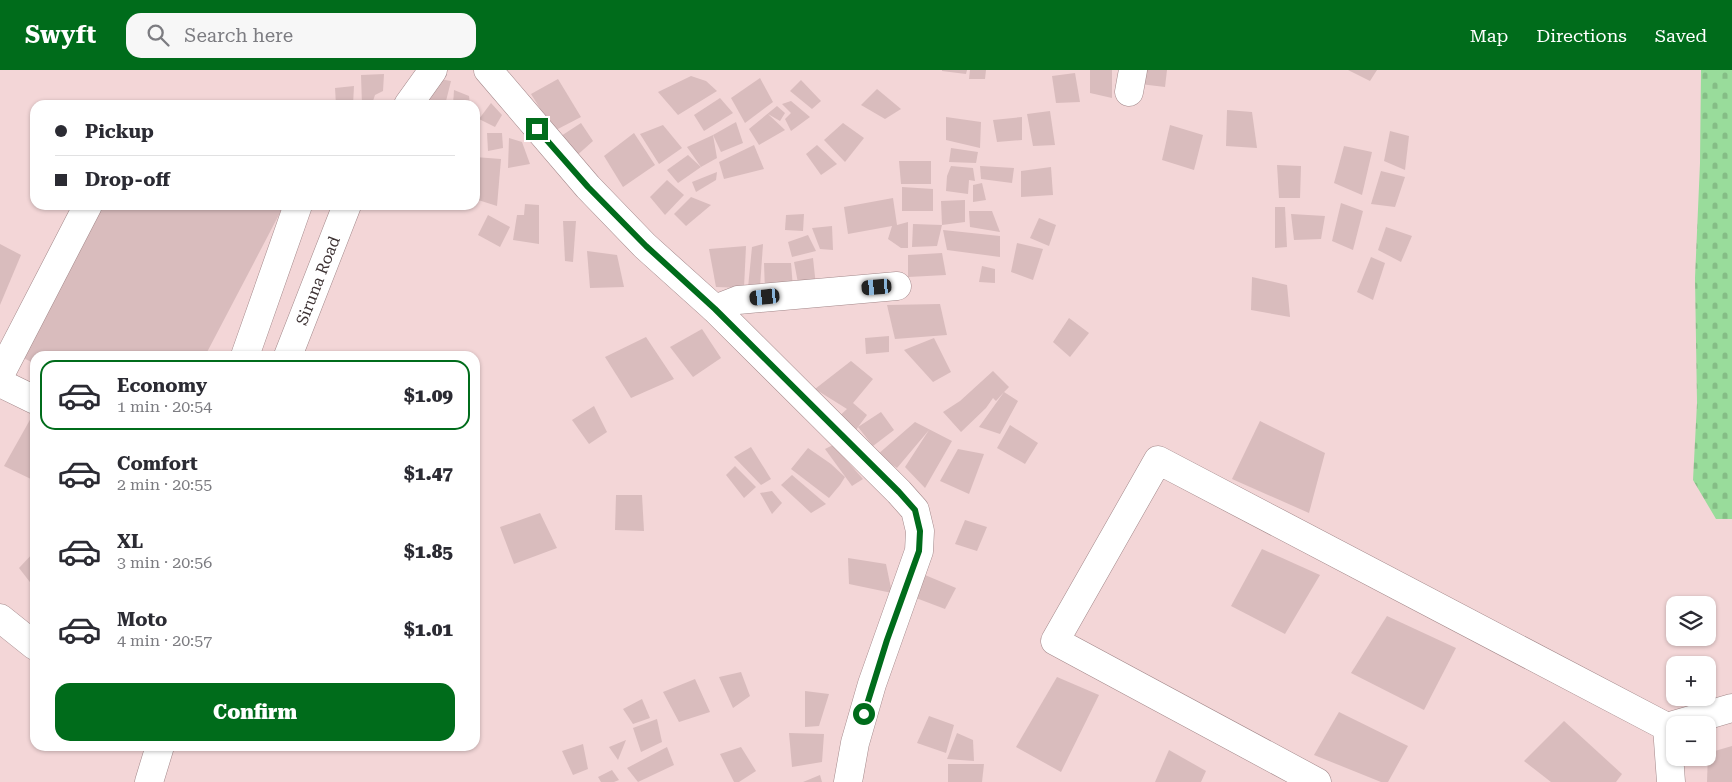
<!DOCTYPE html>
<meta charset="utf-8">
<style>
body{margin:0;font-family:"Roboto Serif",serif;background:#f7f7f7;color:#2b2b33;height:100vh;display:flex;flex-direction:column;font-size:19px;white-space:nowrap}
*{box-sizing:border-box;margin:0}
p{font-size:16px;color:#7c7c81}
.icon{flex:none;width:28px;height:28px;fill:none;stroke:currentColor;stroke-width:2;stroke-linecap:round;stroke-linejoin:round}
.map{position:relative;flex:1;overflow:hidden}
.side{position:absolute;left:30px;top:281px;width:450px;height:400px;display:flex;flex-direction:column;background:#fff;border-radius:15px;box-shadow:0 1px 4px #0004}
.side>*{flex:none}
.guide{position:absolute;left:30px;top:30px;width:450px;height:110px;border-radius:15px;box-shadow:0 1px 4px #0004;display:grid;align-content:center;height:110px;padding:0 25px;background:#fff}
.fabs{position:absolute;left:1666px;top:526px;display:grid;gap:10px}
.fabs a{display:grid;place-items:center;width:50px;height:50px;border-radius:10px;background:#fff;box-shadow:0 1px 4px #0004;font-size:25px}
.end{position:absolute;width:22px;height:22px;margin:-11px;border:6px solid #006c1b;background:#fff;box-shadow:0 0 0 2px #fff}
.from{border-radius:50%}
.car{position:absolute;width:15px;height:30px;margin:-15px -8px;border-radius:6px;box-shadow:0 0 4px 1px #0007;background:linear-gradient(#222 24%,#8ab4d8 0 40%,#222 0 76%,#8ab4d8 0 86%,#222 0)}
.guide b{display:flex;align-items:center;gap:18px;height:48px;font-size:19px}
.guide b+b{border-top:1px solid #e1e1e2}
.guide i{width:12px;height:12px;background:#2b2b33}
ul{padding:9px 0 0;list-style:none}
li{display:flex;align-items:center;gap:15px;height:70px;margin:0 10px 8px;padding:0 15px;border:2px solid transparent;border-radius:15px}
li div{flex:1}
li b{display:block;font-size:19px}
li em{font-style:normal;font-weight:800}
li.active{border-color:#006c1b}
li>.icon{width:45px;height:45px;stroke-width:1.5}
.primary-button{display:flex;gap:10px;margin-top:auto;padding:10px 25px}
.primary-button a{flex:1;height:58px;border-radius:15px;background:#006c1b;color:#fff;font-size:20px;font-weight:800;line-height:58px;text-align:center}
header{display:flex;align-items:center;gap:30px;box-sizing:border-box;height:70px;padding:0 25px;background:#006c1b;color:#fff}
header strong{font-size:24px}
nav{display:flex;gap:28px;margin-inline-start:auto;font-size:18px}
.search{width:350px;height:45px;background:#f7f7f7;display:flex;align-items:center;gap:12px;box-sizing:border-box;padding:0 18px;border-radius:15px;color:#7c7c81;font-size:19px}
.map>svg:first-child{display:block}
.cemetery{fill:url(#cemetery-stones)}
.building{fill:#d9bcbd}
.lines{fill:none;stroke-linecap:round;stroke-linejoin:round}
.minor-casing{stroke:#a28789;stroke-width:29}
.minor{stroke:#fff;stroke-width:28}
.route{stroke:#006c1b;stroke-width:6}
.labels{text-anchor:middle;dominant-baseline:central;stroke-width:4;stroke-linejoin:round;paint-order:stroke}
.street-label{font-size:16px;fill:#3d3233;stroke:#fff}
</style>
<header>
<strong>Swyft</strong>
<div class="search"><svg class="icon" aria-label="search" viewBox="0 0 24 24"><circle cx="10" cy="10" r="6"/><path d="M15 15l6 6"/></svg>Search here</div>
<nav><a>Map</a><a>Directions</a><a>Saved</a></nav>
</header>
<div class="map">
<svg width="1732" height="712" viewBox="0 0 1732 712">
<defs>
<pattern id="cemetery-stones" width="16" height="16" patternUnits="userSpaceOnUse" patternTransform="scale(1.25)"><rect width="16" height="16" fill="#99dc9b"/><path d="M2 7V4a2 2 0 0 1 4 0v3zM10 15v-3a2 2 0 0 1 4 0v3z" fill="#85bd86"/></pattern>
</defs>
<rect width="100%" height="100%" fill="#f3d6d7"/>
<path class="cemetery" d="M1701,0H1732V449H1716L1693,410L1697,333L1695,208L1700,93Z"/>
<g class="building">
<path d="M942,0H967L966,4L942,1Z"/>
<path d="M970,0H986L985,9H969Z"/>
<path d="M1090,0H1112V28L1090,23Z"/>
<path d="M1143,0H1167L1165,17L1140,14Z"/>
<path d="M1348,0H1377L1370,11Z"/>
<path d="M1075,3L1080,32L1056,33L1052,6Z"/>
<path d="M384,4L383,21L375,25L372,34L362,35L361,5Z"/>
<path d="M691,6L706,11L717,21L678,45L658,22Z"/>
<path d="M429,7L451,11L445,35H429Z"/>
<path d="M760,8L773,32L745,53L731,28Z"/>
<path d="M558,9L581,47L554,61L531,24Z"/>
<path d="M801,10L821,31L812,39L790,21Z"/>
<path d="M354,16L353,35H336L335,18Z"/>
<path d="M877,19L901,39L885,49L861,35Z"/>
<path d="M454,20L469,26L470,35H453Z"/>
<path d="M720,28L733,43L704,61L694,45Z"/>
<path d="M791,31L810,47L791,61L785,49L791,43L782,34Z"/>
<path d="M491,33L502,45L495,57L479,49Z"/>
<path d="M777,36L785,43L780,51L768,44L785,60L759,75L749,59Z"/>
<path d="M1227,40L1252,42L1257,78L1226,76Z"/>
<path d="M1050,41L1055,75L1033,76L1027,44Z"/>
<path d="M946,47L981,52L980,78L946,70Z"/>
<path d="M1022,47V70L997,72L993,50Z"/>
<path d="M736,52L743,73L721,82L713,65Z"/>
<path d="M581,53L593,71L574,88L558,68Z"/>
<path d="M843,53L864,68L845,92L824,70Z"/>
<path d="M663,55L682,78L659,94L640,64Z"/>
<path d="M1170,55L1203,65L1194,100L1162,90Z"/>
<path d="M1390,61L1409,66L1405,100L1384,91Z"/>
<path d="M487,63H502L503,78L488,81Z"/>
<path d="M634,63L655,95L623,117L604,86Z"/>
<path d="M713,65L717,88L701,97L687,77Z"/>
<path d="M509,68L522,72L530,94L508,98Z"/>
<path d="M754,75L764,99L724,109L719,92Z"/>
<path d="M817,75L837,94L821,105L806,84Z"/>
<path d="M1344,76L1372,82L1362,125L1334,113Z"/>
<path d="M951,78L978,82L976,93L949,92Z"/>
<path d="M688,85L701,97L678,113L667,100Z"/>
<path d="M475,87L501,89L497,136L475,129Z"/>
<path d="M899,91H931V114H901Z"/>
<path d="M1277,95L1301,96L1300,128H1279Z"/>
<path d="M951,96L973,98L975,111L969,110L968,124L946,121L947,106Z"/>
<path d="M980,96L1014,98L1012,113L981,109Z"/>
<path d="M1051,97L1053,125L1021,127V101Z"/>
<path d="M1381,101L1405,107L1395,137L1371,134Z"/>
<path d="M717,102L716,110L696,122L692,112Z"/>
<path d="M667,110L684,125L665,145L650,127Z"/>
<path d="M982,113L986,130L973,132V115Z"/>
<path d="M902,117L933,119V141H902Z"/>
<path d="M691,127L711,135L686,156L674,144Z"/>
<path d="M893,128L897,155L908,152V178H901L888,169L892,156L848,164L844,137Z"/>
<path d="M965,130V152L942,155L941,131Z"/>
<path d="M1341,133L1363,141L1353,180L1332,171Z"/>
<path d="M525,134L539,135V174L513,170L517,145H524Z"/>
<path d="M97,135H274L282,139L205,286H35V294L18,285Z"/>
<path d="M1275,137H1285L1287,177L1275,178Z"/>
<path d="M969,141H992L1000,162L970,157Z"/>
<path d="M804,144L803,161L785,160L786,145Z"/>
<path d="M1291,144L1325,146L1321,169L1294,170Z"/>
<path d="M488,145L510,157L500,177L478,165Z"/>
<path d="M1039,148L1056,155L1049,176L1030,168Z"/>
<path d="M563,151H576L573,192L565,191Z"/>
<path d="M913,154L942,155L937,176L912,177Z"/>
<path d="M832,156L833,180L820,179L812,158Z"/>
<path d="M1386,157L1412,166L1401,192L1378,180Z"/>
<path d="M943,160L1000,166V187L947,180Z"/>
<path d="M808,165L816,181L792,187L788,172Z"/>
<path d="M1017,173L1043,179L1033,210L1011,202Z"/>
<path d="M0,174L21,185L0,235Z"/>
<path d="M763,174L760,217L748,218L752,177Z"/>
<path d="M746,176L744,218L716,217L709,179Z"/>
<path d="M587,181L617,185L624,217L590,218Z"/>
<path d="M942,183L946,205L908,207V185Z"/>
<path d="M1371,187L1385,193L1373,230L1357,222Z"/>
<path d="M813,188L816,216L799,218L794,192Z"/>
<path d="M764,193H791L793,218L765,222Z"/>
<path d="M982,196L995,199V213L979,212Z"/>
<path d="M1252,207L1287,215L1290,247L1251,240Z"/>
<path d="M940,234L947,265L895,269L887,235Z"/>
<path d="M1069,248L1089,263L1070,287L1053,272Z"/>
<path d="M702,259L721,288L693,307L670,277Z"/>
<path d="M889,266V282L866,284L865,268Z"/>
<path d="M646,267L674,309L631,328L605,287Z"/>
<path d="M934,268L951,302L933,312L904,280Z"/>
<path d="M851,291L873,309L853,333L867,345L858,357L881,342L894,360L873,376L858,357L853,365L834,351L847,339L815,319Z"/>
<path d="M993,301L1009,317L1004,322L1018,331L1000,364L979,357L1004,322L996,331L993,328L986,338L961,362L943,342L960,331Z"/>
<path d="M594,336L607,362L589,374L572,350Z"/>
<path d="M31,348L35,349V411L4,396Z"/>
<path d="M1260,351L1325,383L1309,443L1232,409Z"/>
<path d="M915,352L952,371L925,418L905,397L929,360L897,398L877,385Z"/>
<path d="M1010,355L1038,373L1025,394L997,378Z"/>
<path d="M833,375L863,409L852,416L825,379Z"/>
<path d="M751,377L771,409L761,415L734,387Z"/>
<path d="M808,378L831,394L845,407L840,415L829,428L791,399Z"/>
<path d="M958,379L984,384L969,424L940,411Z"/>
<path d="M735,396L756,417L744,428L726,405Z"/>
<path d="M792,405L826,434L811,443L781,415Z"/>
<path d="M772,421L782,433L772,444L760,423Z"/>
<path d="M616,425H642L644,461L615,460Z"/>
<path d="M540,443L557,478L514,494L500,457Z"/>
<path d="M965,450L987,457L977,481L955,474Z"/>
<path d="M1262,479L1320,505L1285,564L1231,536Z"/>
<path d="M35,481V516H33L19,498Z"/>
<path d="M848,488L886,494L892,523L849,514Z"/>
<path d="M925,505L956,518L945,539L916,528Z"/>
<path d="M1387,546L1456,578L1424,640L1351,603Z"/>
<path d="M741,602L750,626L733,638L719,607Z"/>
<path d="M1057,607L1099,625L1061,702L1016,677Z"/>
<path d="M695,609L710,642L679,652L663,622Z"/>
<path d="M805,621L829,624L819,656L805,657Z"/>
<path d="M642,629L650,648L633,654L623,639Z"/>
<path d="M1339,642L1408,676L1388,712H1381L1314,685Z"/>
<path d="M929,646L954,655L946,683L917,673Z"/>
<path d="M657,649L662,672L641,682L633,658Z"/>
<path d="M1564,651L1622,704L1616,712H1551L1524,691Z"/>
<path d="M789,663L824,664L822,692L792,697Z"/>
<path d="M957,663L973,670L974,691L947,689Z"/>
<path d="M626,670L618,690L609,677Z"/>
<path d="M583,674L588,699L573,705L562,681Z"/>
<path d="M1732,676V712H1707L1708,683Z"/>
<path d="M667,677L674,695L638,712L627,698Z"/>
<path d="M741,677L756,701L739,712H734L720,684Z"/>
<path d="M1169,680L1206,701L1201,712H1155Z"/>
<path d="M948,694H984L982,712H948Z"/>
<path d="M612,700L619,710L614,712H601L598,707Z"/>
<path d="M820,705L822,712H803Z"/>
</g>
<g class="lines">
<defs>
<g id="minor">
<path d="M488,0L588,117L645,176L715,239L899,422L915,440L920,461L919,481L872,614L855,673L848,712"/>
<path d="M1129,22L1133,0"/>
<path d="M408,35L433,0"/>
<path d="M715,239L738,230L897,216"/>
<path d="M245,286L298,135"/>
<path id="s1" d="M288,286L347,135"/>
<path d="M0,305L88,135"/>
<path d="M0,313L35,330"/>
<path d="M0,548L35,576"/>
<path d="M1667,657L1732,638"/>
<path d="M149,712L160,676"/>
<path d="M1317,712L1055,571L1158,390L1667,657L1671,712"/>
</g>
</defs>
<use href="#minor" class="minor-casing"/>
<use href="#minor" class="minor"/>
</g>
<g class="lines">
<path class="route" d="M537,59L588,117L646,176L715,239L899,422L915,440L920,461L919,481L887,570L864,644"/>
</g>
<g class="labels">
<g class="street-label">
<text stroke="none"><textPath href="#s1" startOffset="81">Siruna Road</textPath></text>
</g>
</g>
</svg>
<div class="fabs">
<a><svg class="icon" aria-label="layers" viewBox="0 0 24 24"><path d="M12 4l9 5-9 5-9-5zM3 14l9 5 9-5"/></svg></a>
<a>+</a>
<a>−</a>
</div>
<i class="end from" style="left:864px;top:644px"></i>
<i class="end" style="left:537px;top:59px"></i>
<i class="car" style="left:877px;top:217px;rotate:265deg"></i>
<i class="car" style="left:765px;top:227px;rotate:264deg"></i>
<div class="guide">
<b><i class="from"></i>Pickup</b>
<b><i></i>Drop-off</b>
</div>
<section class="side">
<ul>
<li class="active"><svg class="icon" aria-label="car" viewBox="0 0 24 24"><path d="M5 17H2v-5l4-1 3-4h7l3 4 3 1v5h-3M9 17h6M6 11h13"/><circle cx="7" cy="17" r="2"/><circle cx="17" cy="17" r="2"/></svg><div><b>Economy</b><p>1 min · 20:54</p></div><em>$1.09</em></li>
<li><svg class="icon" aria-label="car" viewBox="0 0 24 24"><path d="M5 17H2v-5l4-1 3-4h7l3 4 3 1v5h-3M9 17h6M6 11h13"/><circle cx="7" cy="17" r="2"/><circle cx="17" cy="17" r="2"/></svg><div><b>Comfort</b><p>2 min · 20:55</p></div><em>$1.47</em></li>
<li><svg class="icon" aria-label="car" viewBox="0 0 24 24"><path d="M5 17H2v-5l4-1 3-4h7l3 4 3 1v5h-3M9 17h6M6 11h13"/><circle cx="7" cy="17" r="2"/><circle cx="17" cy="17" r="2"/></svg><div><b>XL</b><p>3 min · 20:56</p></div><em>$1.85</em></li>
<li><svg class="icon" aria-label="car" viewBox="0 0 24 24"><path d="M5 17H2v-5l4-1 3-4h7l3 4 3 1v5h-3M9 17h6M6 11h13"/><circle cx="7" cy="17" r="2"/><circle cx="17" cy="17" r="2"/></svg><div><b>Moto</b><p>4 min · 20:57</p></div><em>$1.01</em></li>
</ul>
<div class="primary-button"><a>Confirm</a></div>
</section>
</div>
